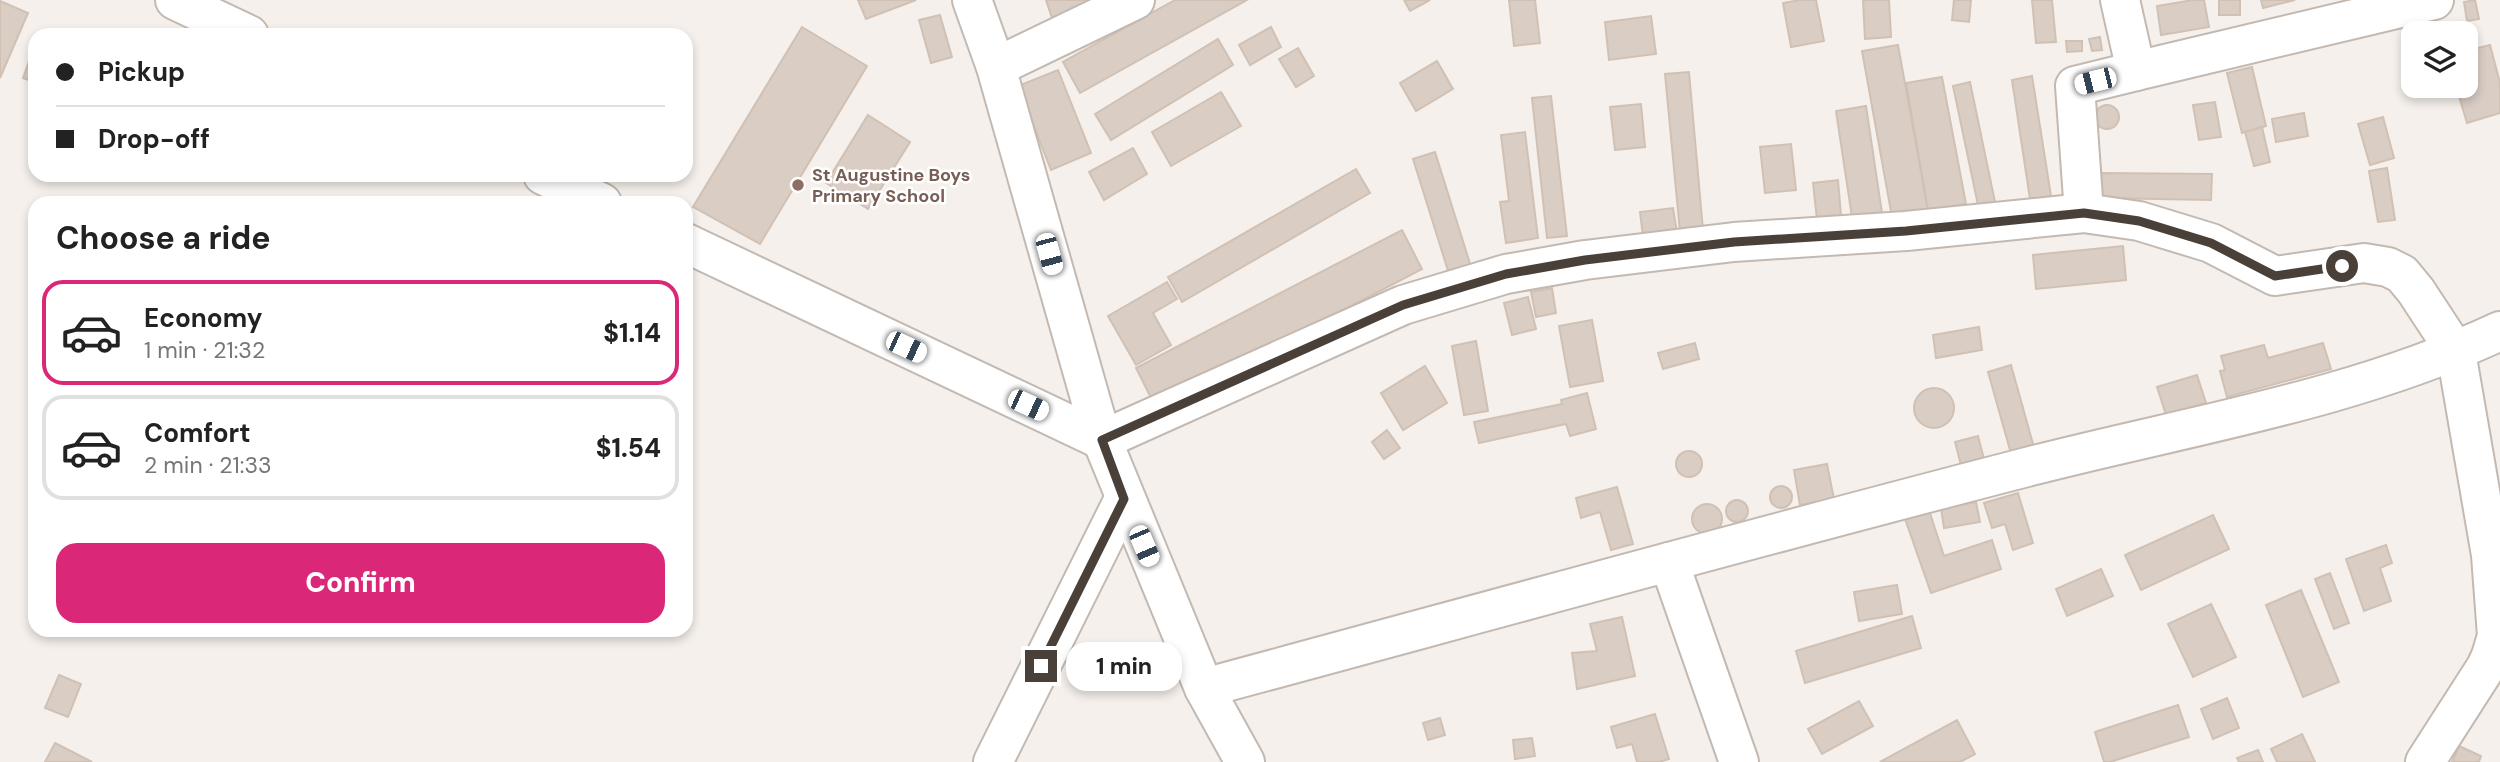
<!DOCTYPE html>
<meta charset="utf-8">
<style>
body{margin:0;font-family:"DM Sans",sans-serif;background:#f2f2f2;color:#222;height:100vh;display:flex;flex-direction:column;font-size:26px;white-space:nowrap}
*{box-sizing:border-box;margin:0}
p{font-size:23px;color:#767676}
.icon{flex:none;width:38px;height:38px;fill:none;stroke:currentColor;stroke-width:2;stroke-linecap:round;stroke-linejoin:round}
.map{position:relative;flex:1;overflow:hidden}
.panel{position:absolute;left:28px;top:196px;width:665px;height:441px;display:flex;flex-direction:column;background:#fff;border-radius:21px;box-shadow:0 4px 10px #0003}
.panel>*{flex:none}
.hud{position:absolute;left:28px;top:28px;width:665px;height:154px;border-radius:21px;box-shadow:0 4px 10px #0003;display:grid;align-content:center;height:154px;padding:0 28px;background:#fff}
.tools{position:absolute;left:2401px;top:21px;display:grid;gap:14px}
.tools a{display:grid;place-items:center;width:77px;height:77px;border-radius:14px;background:#fff;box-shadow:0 4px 10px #0003;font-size:35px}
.end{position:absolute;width:32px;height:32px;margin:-16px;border:9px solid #494039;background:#fff;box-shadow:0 0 0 4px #fff}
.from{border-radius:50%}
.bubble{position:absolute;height:49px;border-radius:21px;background:#fff;box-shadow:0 4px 10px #0003;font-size:23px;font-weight:800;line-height:49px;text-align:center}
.car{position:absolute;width:21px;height:42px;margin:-21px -10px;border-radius:9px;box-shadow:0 0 5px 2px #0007;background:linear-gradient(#fff 24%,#345 0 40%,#fff 0 76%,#345 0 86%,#fff 0)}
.hud b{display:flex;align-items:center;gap:24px;height:66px;font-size:26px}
.hud b+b{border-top:2px solid #e0e0e0}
.hud i{width:18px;height:18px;background:#222}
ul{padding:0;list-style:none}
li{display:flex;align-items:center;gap:21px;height:105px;margin:0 14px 10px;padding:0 14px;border:4px solid #e0e0e0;border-radius:21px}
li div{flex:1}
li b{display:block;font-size:26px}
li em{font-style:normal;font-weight:800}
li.selected{border-color:#db2777}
li>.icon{width:63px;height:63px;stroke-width:1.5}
h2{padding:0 28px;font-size:32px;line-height:84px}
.primary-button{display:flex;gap:14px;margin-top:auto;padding:14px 28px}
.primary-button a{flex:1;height:80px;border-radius:21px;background:#db2777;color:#fff;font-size:28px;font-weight:800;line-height:80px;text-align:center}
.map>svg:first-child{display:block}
.building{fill:#d9cdc4;stroke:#d1c1b4;stroke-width:2}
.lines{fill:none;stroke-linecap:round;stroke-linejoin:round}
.minor-casing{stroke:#c3b9b1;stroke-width:42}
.minor{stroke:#fff;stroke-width:38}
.route{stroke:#494039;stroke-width:9}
.education-dot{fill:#8d6e63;stroke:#fff;stroke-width:2.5}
.labels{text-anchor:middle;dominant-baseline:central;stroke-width:5;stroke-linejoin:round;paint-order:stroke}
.education-label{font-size:18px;font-weight:bold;fill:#785e54;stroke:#fff;text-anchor:start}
</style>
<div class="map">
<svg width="2500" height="762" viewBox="0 0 2500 762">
<rect width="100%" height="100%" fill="#f5f0eb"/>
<g class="building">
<path d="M858,0H916L866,19Z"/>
<path d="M1046,0H1101L1052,18Z"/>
<path d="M1175,0H1247L1080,93L1063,62Z"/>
<path d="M1404,0H1430L1410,11Z"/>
<path d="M1509,0H1535L1540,43L1514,46Z"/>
<path d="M1800,0H1816L1824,41L1791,47L1783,3Z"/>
<path d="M1863,0H1889L1891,37L1865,39Z"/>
<path d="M1954,0H1971L1969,22L1952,20Z"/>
<path d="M2032,0H2052L2056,42L2036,43Z"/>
<path d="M2193,0H2204L2209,27L2161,35L2157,6Z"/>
<rect x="2219" y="0" width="21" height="15"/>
<path d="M2261,0H2295L2263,8Z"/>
<path d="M2475,0L2479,19L2467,21L2464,2Z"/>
<path d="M0,1L28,13L0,78Z"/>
<path d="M940,15L952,57L931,63L919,20Z"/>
<path d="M1651,16L1656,54L1609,60L1605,22Z"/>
<path d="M802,27L867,66L760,244L693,207Z"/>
<path d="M1271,27L1281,47L1250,65L1239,45Z"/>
<path d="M2100,37L2102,50L2092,51L2089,39Z"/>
<path d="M1218,39L1233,65L1111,140L1095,114Z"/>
<path d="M2066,41H2082V51L2067,52Z"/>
<path d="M1898,45L1928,210L1892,217L1862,51Z"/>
<path d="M2490,45L2500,83V113L2467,123L2456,86H2466V51Z"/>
<path d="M34,47L35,48V82L23,78Z"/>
<path d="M1298,48L1314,76L1296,87L1279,59Z"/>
<path d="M1437,61L1453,89L1416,111L1400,83Z"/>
<path d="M2252,67L2266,126L2242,133L2227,73Z"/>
<path d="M1058,70L1091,153L1051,170L1018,86Z"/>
<path d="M1689,72L1703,230L1680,232L1665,74Z"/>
<path d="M2032,76L2051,196L2030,199L2012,80Z"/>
<path d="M1942,77L1966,204L1928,210L1906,83Z"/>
<path d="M1970,82L1995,202L1978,205L1953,86Z"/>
<path d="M1221,92L1241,126L1171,166L1152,132Z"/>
<path d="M1551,96L1567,236L1547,238L1532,98Z"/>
<path d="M2215,102L2221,137L2199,140L2193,105Z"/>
<path d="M1641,104L1645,147L1615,150L1610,107Z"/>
<circle cx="2107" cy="117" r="12"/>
<path d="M1866,106L1883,220L1853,224L1836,111Z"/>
<path d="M2304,113L2308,136L2276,142L2272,119Z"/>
<path d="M868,115L910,142L868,209L826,183Z"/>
<path d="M2383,117L2394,158L2370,165L2358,124Z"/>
<path d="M2262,127L2270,162L2254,166L2245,132Z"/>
<path d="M1525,132L1538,238L1506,243L1500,202L1509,201L1501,135Z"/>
<path d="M1791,144L1796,190L1765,193L1760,147Z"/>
<path d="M1133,148L1147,174L1104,200L1089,172Z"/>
<path d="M1435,152L1472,270L1450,277L1413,159Z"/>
<path d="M2387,168L2395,220L2378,222L2369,171Z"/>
<path d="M1356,169L1370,193L1182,302L1168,277Z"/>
<path d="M2101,173L2212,174L2211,200L2100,198Z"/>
<path d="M1838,180L1842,227L1818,229L1813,183Z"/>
<path d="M1673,208L1677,233L1643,236L1640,212Z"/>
<path d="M1402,230L1422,269L1156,408L1136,368Z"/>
<path d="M2123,246L2126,280L2036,289L2033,255Z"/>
<path d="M1167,282L1177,299L1153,313L1171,345L1136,365L1108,316Z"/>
<path d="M1552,288L1556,313L1536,317L1531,292Z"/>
<path d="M1528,297L1536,329L1512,335L1504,303Z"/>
<path d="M1592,320L1603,381L1570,387L1559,326Z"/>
<path d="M1979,327L1982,350L1936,358L1933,335Z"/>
<path d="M1476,341L1488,411L1464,415L1452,346Z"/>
<path d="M1695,343L1699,359L1663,369L1658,353Z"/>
<path d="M2323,343L2331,369L2227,397L2220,371L2225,370L2221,356L2264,345L2268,358Z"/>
<path d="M2011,365L2035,451L2012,457L1988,372Z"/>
<path d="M1425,366L1447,403L1403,430L1381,393Z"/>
<path d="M2197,375L2206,403L2166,415L2157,387Z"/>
<circle cx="1934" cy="408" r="20"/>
<path d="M1587,393L1596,429L1570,436L1566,424L1479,443L1474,422L1562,404L1561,400Z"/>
<path d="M1387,430L1400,448L1384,459L1372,442Z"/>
<path d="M1978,436L1986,467L1963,473L1955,442Z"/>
<circle cx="1689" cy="464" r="13"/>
<path d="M1827,464L1834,499L1800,505L1794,470Z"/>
<circle cx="1781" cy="497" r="11"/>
<path d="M1617,487L1633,544L1611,550L1600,512L1581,518L1576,498Z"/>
<path d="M2018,493L2033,543L2013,550L2005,524L1992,528L1984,503Z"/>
<circle cx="1737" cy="511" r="11"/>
<path d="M1976,502L1980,522L1944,528L1941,508Z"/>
<path d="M1927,504L1944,556L1992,540L2001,569L1931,593L1903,513Z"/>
<circle cx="1707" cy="519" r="15"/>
<path d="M2213,515L2229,549L2141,590L2125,555Z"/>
<path d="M2386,545L2392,563L2380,568L2391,601L2364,611L2346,559Z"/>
<path d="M2101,569L2113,596L2067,616L2056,589Z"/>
<path d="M2330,573L2349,623L2334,629L2315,579Z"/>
<path d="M1897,585L1902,614L1859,621L1854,592Z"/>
<path d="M2301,590L2339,682L2303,697L2266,605Z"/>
<path d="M2211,604L2236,657L2193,677L2168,624Z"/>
<path d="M1912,616L1921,648L1805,683L1796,651Z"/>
<path d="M1622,617L1635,676L1577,689L1572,653L1597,651L1590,624Z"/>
<path d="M59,675L81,684L68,717L45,708Z"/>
<path d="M2227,698L2239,728L2213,739L2201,709Z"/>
<path d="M1859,701L1873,726L1822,754L1808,729Z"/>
<path d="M2178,705L2189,737L2110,762H2104L2095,732Z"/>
<path d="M1655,714L1669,759L1659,762H1637L1632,744L1617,748L1611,727Z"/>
<path d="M1440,718L1445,735L1428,740L1423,723Z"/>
<path d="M1957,720L1975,754L1960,762H1880Z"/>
<path d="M2302,734L2315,762H2277L2271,749Z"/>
<path d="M1532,738L1535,756L1515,759L1513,740Z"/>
<path d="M55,743L92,762H45Z"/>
<path d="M2459,746L2481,756L2479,762H2452Z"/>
<path d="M2258,750L2263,762H2239L2237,758Z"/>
</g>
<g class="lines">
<defs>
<g id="minor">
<path d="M175,0L249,35"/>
<path d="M972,0L996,67L1102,440L1204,688L1245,762"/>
<path d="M996,67L1135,0"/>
<path d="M2136,71L2434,0"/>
<path d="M543,175L602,203"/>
<path d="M2084,213L2075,86L2136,71L2120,0"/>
<path d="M686,243L1102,440L1403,305L1506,274L1585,260L1734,242L1906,231L2084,213L2139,221L2211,243L2275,276L2364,263L2388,267L2402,274L2416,291L2456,352L2491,555L2497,636L2491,656L2486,667L2425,762"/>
<path d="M1669,562L1739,762"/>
<path d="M1204,688C1478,614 1752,538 2027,467C2185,426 2350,401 2500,331"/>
<path d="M993,762L1124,499"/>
</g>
</defs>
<use href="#minor" class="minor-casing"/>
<use href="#minor" class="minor"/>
</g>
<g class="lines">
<path class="route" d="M1041,666L1124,499L1102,440L1403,305L1506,274L1585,260L1734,242L1906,231L2084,213L2139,221L2211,243L2275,276L2342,266"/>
</g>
<circle class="education-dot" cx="798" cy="185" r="7"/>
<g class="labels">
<g class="education-label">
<text x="812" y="175">St Augustine Boys<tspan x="812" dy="21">Primary School</tspan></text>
</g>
</g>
</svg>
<div class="tools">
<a><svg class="icon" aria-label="layers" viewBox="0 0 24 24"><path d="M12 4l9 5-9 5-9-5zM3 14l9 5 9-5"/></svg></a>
</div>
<i class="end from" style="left:2342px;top:266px"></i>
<i class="end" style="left:1041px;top:666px"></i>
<div class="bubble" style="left:1066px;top:642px;width:116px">1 min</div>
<i class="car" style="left:2095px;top:81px;rotate:256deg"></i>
<i class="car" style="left:1049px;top:254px;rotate:165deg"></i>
<i class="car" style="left:906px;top:347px;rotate:115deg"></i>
<i class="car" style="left:1028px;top:405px;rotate:115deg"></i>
<i class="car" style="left:1144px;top:546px;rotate:157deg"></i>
<div class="hud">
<b><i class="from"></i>Pickup</b>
<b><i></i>Drop-off</b>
</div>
<section class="panel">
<h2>Choose a ride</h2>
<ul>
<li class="selected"><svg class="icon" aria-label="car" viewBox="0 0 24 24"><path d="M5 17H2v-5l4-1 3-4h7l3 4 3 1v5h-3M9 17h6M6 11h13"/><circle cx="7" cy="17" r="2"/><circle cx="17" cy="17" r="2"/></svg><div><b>Economy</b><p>1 min · 21:32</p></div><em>$1.14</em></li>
<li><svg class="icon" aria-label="car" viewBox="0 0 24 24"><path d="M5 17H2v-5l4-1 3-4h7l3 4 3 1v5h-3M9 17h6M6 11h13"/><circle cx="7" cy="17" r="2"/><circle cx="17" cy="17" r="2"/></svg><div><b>Comfort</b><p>2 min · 21:33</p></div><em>$1.54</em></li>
</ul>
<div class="primary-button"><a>Confirm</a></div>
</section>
</div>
